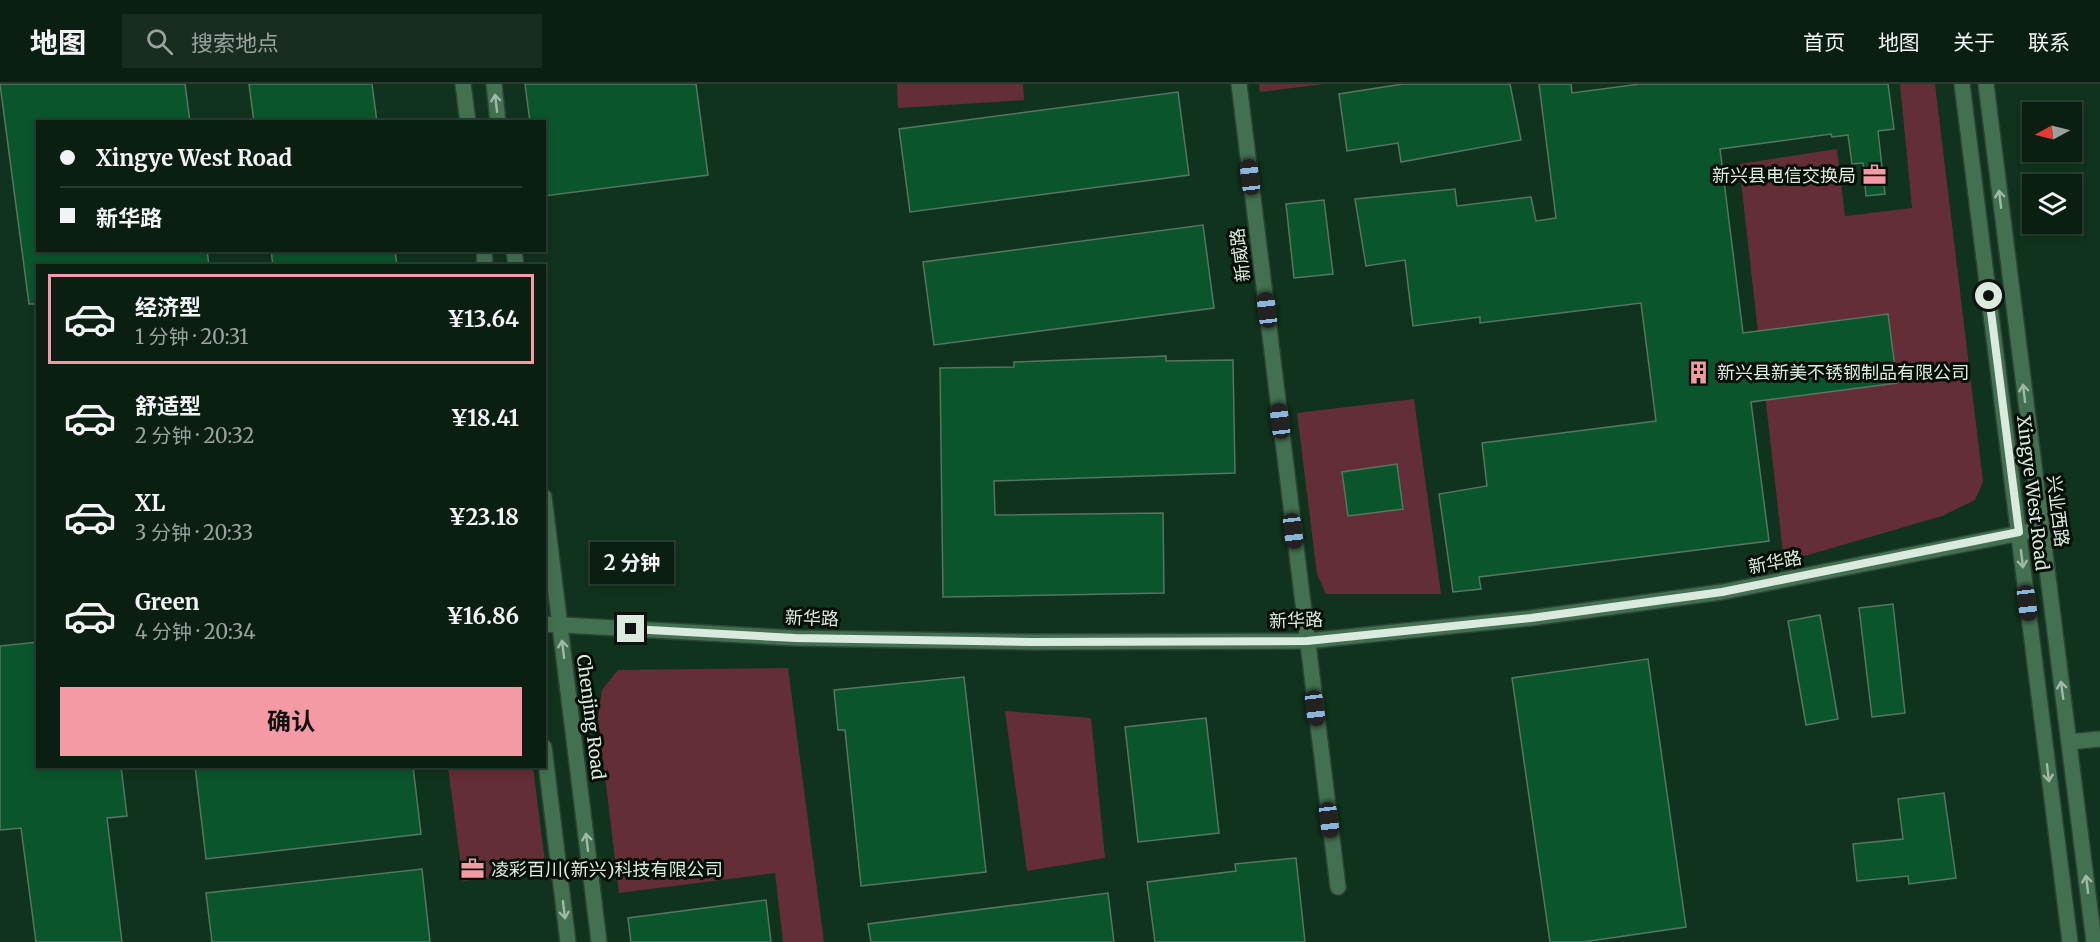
<!DOCTYPE html>
<html lang="zh">
<meta charset="utf-8">
<style>
body{margin:0;font-family:Merriweather,"Noto Sans SC",serif;background:#182c1f;color:#f1f3f6;height:100vh;display:flex;flex-direction:column;font-size:22px;white-space:nowrap}
*{box-sizing:border-box;margin:0}
p{font-size:20px;color:#99a29f}
.icon{flex:none;width:33px;height:33px;fill:none;stroke:currentColor;stroke-width:2;stroke-linecap:round;stroke-linejoin:round}
.map{position:relative;flex:1;overflow:hidden}
.side{position:absolute;left:36px;top:180px;width:510px;height:504px;display:flex;flex-direction:column;background:#0a1f11;border-radius:0px;box-shadow:0 3px 9px #0003,0 0 0 2px #2a3d31}
.side>*{flex:none}
.top-card{position:absolute;left:36px;top:36px;width:510px;height:132px;border-radius:0px;box-shadow:0 3px 9px #0003,0 0 0 2px #2a3d31;display:grid;align-content:center;height:132px;padding:0 24px;background:#0a1f11}
.needle{width:39px;rotate:263deg}
.controls{position:absolute;left:2022px;top:18px;display:grid;gap:12px}
.controls a{display:grid;place-items:center;width:60px;height:60px;border-radius:0px;background:#0a1f11;box-shadow:0 3px 9px #0003,0 0 0 2px #2a3d31;font-size:30px}
.end{position:absolute;width:27px;height:27px;margin:-14px;border:8px solid #daebde;background:#111;box-shadow:0 0 0 3px #111}
.from{border-radius:50%}
.bubble{position:absolute;height:42px;border-radius:0px;background:#0a1f11;box-shadow:0 3px 9px #0003,0 0 0 2px #2a3d31;font-size:20px;font-weight:700;line-height:42px;text-align:center}
.car{position:absolute;width:18px;height:36px;margin:-18px -9px;border-radius:8px;box-shadow:0 0 4px 2px #0007;background:linear-gradient(#222 24%,#8ab4d8 0 40%,#222 0 76%,#8ab4d8 0 86%,#222 0)}
.top-card b{display:flex;align-items:center;gap:21px;height:57px;font-size:22px}
.top-card b+b{border-top:2px solid #2a3d31}
.top-card i{width:15px;height:15px;background:#f1f3f6}
ul{padding:10px 0 0;list-style:none}
li{display:flex;align-items:center;gap:18px;height:90px;margin:0 12px 9px;padding:0 12px;border:3px solid transparent;border-radius:0px}
li div{flex:1}
li b{display:block;font-size:22px}
li em{font-style:normal;font-weight:700}
li.on{border-color:#f49aa4}
li>.icon{width:54px;height:54px;stroke-width:1.5}
.button{display:flex;gap:12px;margin-top:auto;padding:12px 24px}
.button a{flex:1;height:69px;border-radius:0px;background:#f49aa4;color:#111;font-size:24px;font-weight:700;line-height:69px;text-align:center}
header{display:flex;align-items:center;gap:36px;box-sizing:border-box;height:84px;padding:0 30px;background:#0a1f11;border-bottom:2px solid #2a3d31}
header strong{font-size:28px}
nav{display:flex;gap:33px;margin-inline-start:auto;font-size:21px}
.search{width:420px;height:54px;background:#182c1f;display:flex;align-items:center;gap:15px;box-sizing:border-box;padding:0 21px;border-radius:0px;color:#99a29f;font-size:22px}
.map>svg:first-child{display:block}
.built{fill:#10331d;fill-rule:evenodd}
.green{fill:#642e36}
.building{fill:#09552c;stroke:#587560;stroke-width:1.5}
.lines{fill:none;stroke-linecap:round;stroke-linejoin:round}
.minor-casing{stroke:#2b4433;stroke-width:18}
.tertiary-casing{stroke:#2b4433;stroke-width:18}
.minor{stroke:#437051;stroke-width:15}
.tertiary{stroke:#437051;stroke-width:15}
.oneway{stroke:#9ebaa6}
.route{stroke:#daebde;stroke-width:8}
.labels{text-anchor:middle;dominant-baseline:central;stroke-width:6;stroke-linejoin:round;paint-order:stroke}
.poi-label{font-size:18px;fill:#daebde;stroke:#050f07;text-anchor:start}
.street-label{font-size:18px;fill:#daebde;stroke:#050f07}
</style>
<header>
<strong>地图</strong>
<div class="search"><svg class="icon" aria-label="search" viewBox="0 0 24 24"><circle cx="10" cy="10" r="6"/><path d="M15 15l6 6"/></svg>搜索地点</div>
<nav><a>首页</a><a>地图</a><a>关于</a><a>联系</a></nav>
</header>
<div class="map">
<svg width="2100" height="858" viewBox="0 0 2100 858">
<rect width="100%" height="100%" fill="#0e2917"/>
<path class="built" d="M0,0H2100V858H0ZM2032,28H2072V68H2032ZM38,38H544V166H38ZM2032,100H2072V140H2032ZM38,182H544V682H38Z"/>
<g class="green">
<path d="M897,0H1023L1024,16L898,24Z"/>
<path d="M1259,0H1324L1260,8Z"/>
<path d="M1900,0H1935L1983,398L1975,416L1942,432L1784,478L1739,80L1837,65L1845,132L1912,124Z"/>
<path d="M1414,315L1441,510H1326L1317,490L1297,329Z"/>
<path d="M788,584L824,858H783L775,789L619,809L598,634L602,606L618,586Z"/>
<path d="M1005,627L1091,634L1105,774L1027,787Z"/>
<path d="M448,683H533L546,786L463,797Z"/>
</g>
<g class="building">
<path d="M0,0H185L190,38H38V166H207L209,182H38V220H29Z"/>
<path d="M249,0H372L377,38H254Z"/>
<path d="M525,0H696L708,91L544,112V38H530Z"/>
<path d="M1403,0H1510L1521,56L1401,78L1398,59L1347,67L1339,10Z"/>
<path d="M1539,0H1571L1572,9L1640,0H1888L1894,45L1878,47L1885,110L1866,112L1863,79L1852,80L1848,51L1832,53L1831,50L1720,65L1743,249L1888,230L1897,299L1751,318L1769,457L1479,493L1481,505L1453,508L1439,410L1487,402L1482,359L1656,337L1641,219L1480,239V233L1413,242L1405,176L1366,182L1355,115L1455,105L1457,122L1531,113L1536,137L1556,134Z"/>
<path d="M1178,8L1189,91L910,128L899,45Z"/>
<path d="M1324,116L1333,190L1294,194L1286,120Z"/>
<path d="M1203,141L1214,224L934,261L923,178Z"/>
<path d="M271,166H395L397,182H273Z"/>
<path d="M1166,272V277L1233,276L1235,389L994,397L995,431L1163,429L1164,509L943,513L940,284L1014,283V278Z"/>
<path d="M1397,380L1403,425L1348,432L1342,388Z"/>
<path d="M1893,520L1905,629L1872,633L1859,524Z"/>
<path d="M1820,531L1838,635L1806,641L1788,537Z"/>
<path d="M38,558V682H121L127,732L107,734L122,858H36L21,744L0,746V562Z"/>
<path d="M1648,575L1686,843L1583,858H1550L1512,594Z"/>
<path d="M964,593L986,788L861,802L845,646H838L834,606Z"/>
<path d="M1206,634L1219,749L1138,758L1125,643Z"/>
<path d="M195,682H413L421,750L206,775Z"/>
<path d="M1944,709L1956,794L1909,800L1908,792L1857,797L1853,760L1903,755L1898,715Z"/>
<path d="M1296,774L1305,858H1155L1147,798L1236,787L1235,780Z"/>
<path d="M422,785L430,858H212L206,809Z"/>
<path d="M1108,809L1114,858H871L868,840Z"/>
<path d="M766,816L771,858H631L628,834Z"/>
</g>
<g class="lines">
<defs>
<path id="minor" d="M2069,658L2100,655"/>
<g id="tertiary">
<path d="M463,0L468,38"/>
<path d="M494,0L498,38"/>
<path d="M1239,0L1338,803"/>
<path d="M1962,0L2070,858"/>
<path d="M1986,0L2094,858"/>
<path d="M484,166L485,182"/>
<path d="M514,166L516,182"/>
<path d="M544,413L599,858"/>
<path d="M544,540L795,554L1031,558L1307,557L1531,534L1722,508L2041,445"/>
<path d="M544,663L568,858"/>
</g>
</defs>
<use href="#minor" class="minor-casing"/>
<use href="#tertiary" class="tertiary-casing"/>
<use href="#minor" class="minor"/>
<use href="#tertiary" class="tertiary"/>
</g>
<defs><path id="oneway-shaft" d="M-6 0H5M1.5-3L5.5 0L1.5 3" fill="none" stroke-width="1.6" stroke-linecap="round" stroke-linejoin="round" transform="scale(1.5)"/></defs>
<g class="oneway">
<use href="#oneway-shaft" transform="translate(496 19) rotate(-97)"/>
<use href="#oneway-shaft" transform="translate(2000 115) rotate(-97)"/>
<use href="#oneway-shaft" transform="translate(2024 309) rotate(-97)"/>
<use href="#oneway-shaft" transform="translate(2022 475) rotate(83)"/>
<use href="#oneway-shaft" transform="translate(563 565) rotate(-97)"/>
<use href="#oneway-shaft" transform="translate(2062 606) rotate(-98)"/>
<use href="#oneway-shaft" transform="translate(2048 689) rotate(83)"/>
<use href="#oneway-shaft" transform="translate(587 758) rotate(-97)"/>
<use href="#oneway-shaft" transform="translate(2087 800) rotate(-97)"/>
<use href="#oneway-shaft" transform="translate(564 826) rotate(83)"/>
</g>
<g class="lines">
<path class="route" d="M631,545L795,554L1031,558L1307,557L1531,534L1722,508L2019,448L1989,212"/>
</g>
<defs>
<symbol id="office-bare" viewBox="-9 -9 18 18"><path d="M-6-3h4V-5.5h4V-3h4V5H-6ZM-1-4.5V-3h2v-1.5ZM-6 0V1H6V0Z" fill="#f49aa4" stroke="#050f07" stroke-width="2.5" paint-order="stroke"/></symbol>
<symbol id="building-bare" viewBox="-9 -9 18 18"><path d="M-4-6H4V6H1V3H-1V6H-4ZM-2.5-4.3h1.7v1.8h-1.7ZM.8-4.3h1.7v1.8H.8ZM-2.5-1h1.7V.8h-1.7ZM.8-1h1.7V.8H.8Z" fill="#f49aa4" stroke="#050f07" stroke-width="2.5" paint-order="stroke"/></symbol>
</defs>
<g fill-rule="evenodd">
<use href="#office-bare" x="1858" y="74" width="33" height="33"/>
<use href="#building-bare" x="1682" y="272" width="33" height="33"/>
<use href="#office-bare" x="456" y="768" width="33" height="33"/>
</g>
<g class="labels">
<g class="poi-label">
<text x="1856" y="91" text-anchor="end">新兴县电信交换局</text>
<text x="1717" y="288">新兴县新美不锈钢制品有限公司</text>
<text x="491" y="785">凌彩百川(新兴)科技有限公司</text>
</g>
<g class="street-label">
<text transform="translate(1240 171) rotate(-97)">新威路</text>
<text transform="translate(2033 409) rotate(83)">Xingye West Road</text>
<text transform="translate(2058 427) rotate(83)">兴业西路</text>
<text transform="translate(1775 478) rotate(-11)">新华路</text>
<text transform="translate(812 534) rotate(2)">新华路</text>
<text transform="translate(1296 536) rotate(-2)">新华路</text>
<text transform="translate(591 633) rotate(83)">Chenjing Road</text>
</g>
</g>
</svg>
<div class="controls">
<a><svg class="needle" viewBox="-14 -14 28 28"><path d="M0-13l5 13h-10z" fill="#e53935"/><path d="M0 13l5-13h-10z" fill="#99a29f"/></svg></a>
<a><svg class="icon" aria-label="layers" viewBox="0 0 24 24"><path d="M12 4l9 5-9 5-9-5zM3 14l9 5 9-5"/></svg></a>
</div>
<i class="end from" style="left:1989px;top:212px"></i>
<i class="end" style="left:631px;top:545px"></i>
<div class="bubble" style="left:590px;top:458px;width:84px">2 分钟</div>
<i class="car" style="left:1250px;top:93px;rotate:353deg"></i>
<i class="car" style="left:1267px;top:226px;rotate:353deg"></i>
<i class="car" style="left:1280px;top:337px;rotate:353deg"></i>
<i class="car" style="left:1293px;top:447px;rotate:173deg"></i>
<i class="car" style="left:2027px;top:519px;rotate:173deg"></i>
<i class="car" style="left:1315px;top:624px;rotate:173deg"></i>
<i class="car" style="left:1329px;top:736px;rotate:173deg"></i>
<div class="top-card">
<b><i class="from"></i>Xingye West Road</b>
<b><i></i>新华路</b>
</div>
<section class="side">
<ul>
<li class="on"><svg class="icon" aria-label="car" viewBox="0 0 24 24"><path d="M5 17H2v-5l4-1 3-4h7l3 4 3 1v5h-3M9 17h6M6 11h13"/><circle cx="7" cy="17" r="2"/><circle cx="17" cy="17" r="2"/></svg><div><b>经济型</b><p>1 分钟 · 20:31</p></div><em>¥13.64</em></li>
<li><svg class="icon" aria-label="car" viewBox="0 0 24 24"><path d="M5 17H2v-5l4-1 3-4h7l3 4 3 1v5h-3M9 17h6M6 11h13"/><circle cx="7" cy="17" r="2"/><circle cx="17" cy="17" r="2"/></svg><div><b>舒适型</b><p>2 分钟 · 20:32</p></div><em>¥18.41</em></li>
<li><svg class="icon" aria-label="car" viewBox="0 0 24 24"><path d="M5 17H2v-5l4-1 3-4h7l3 4 3 1v5h-3M9 17h6M6 11h13"/><circle cx="7" cy="17" r="2"/><circle cx="17" cy="17" r="2"/></svg><div><b>XL</b><p>3 分钟 · 20:33</p></div><em>¥23.18</em></li>
<li><svg class="icon" aria-label="car" viewBox="0 0 24 24"><path d="M5 17H2v-5l4-1 3-4h7l3 4 3 1v5h-3M9 17h6M6 11h13"/><circle cx="7" cy="17" r="2"/><circle cx="17" cy="17" r="2"/></svg><div><b>Green</b><p>4 分钟 · 20:34</p></div><em>¥16.86</em></li>
</ul>
<div class="button"><a>确认</a></div>
</section>
</div>
